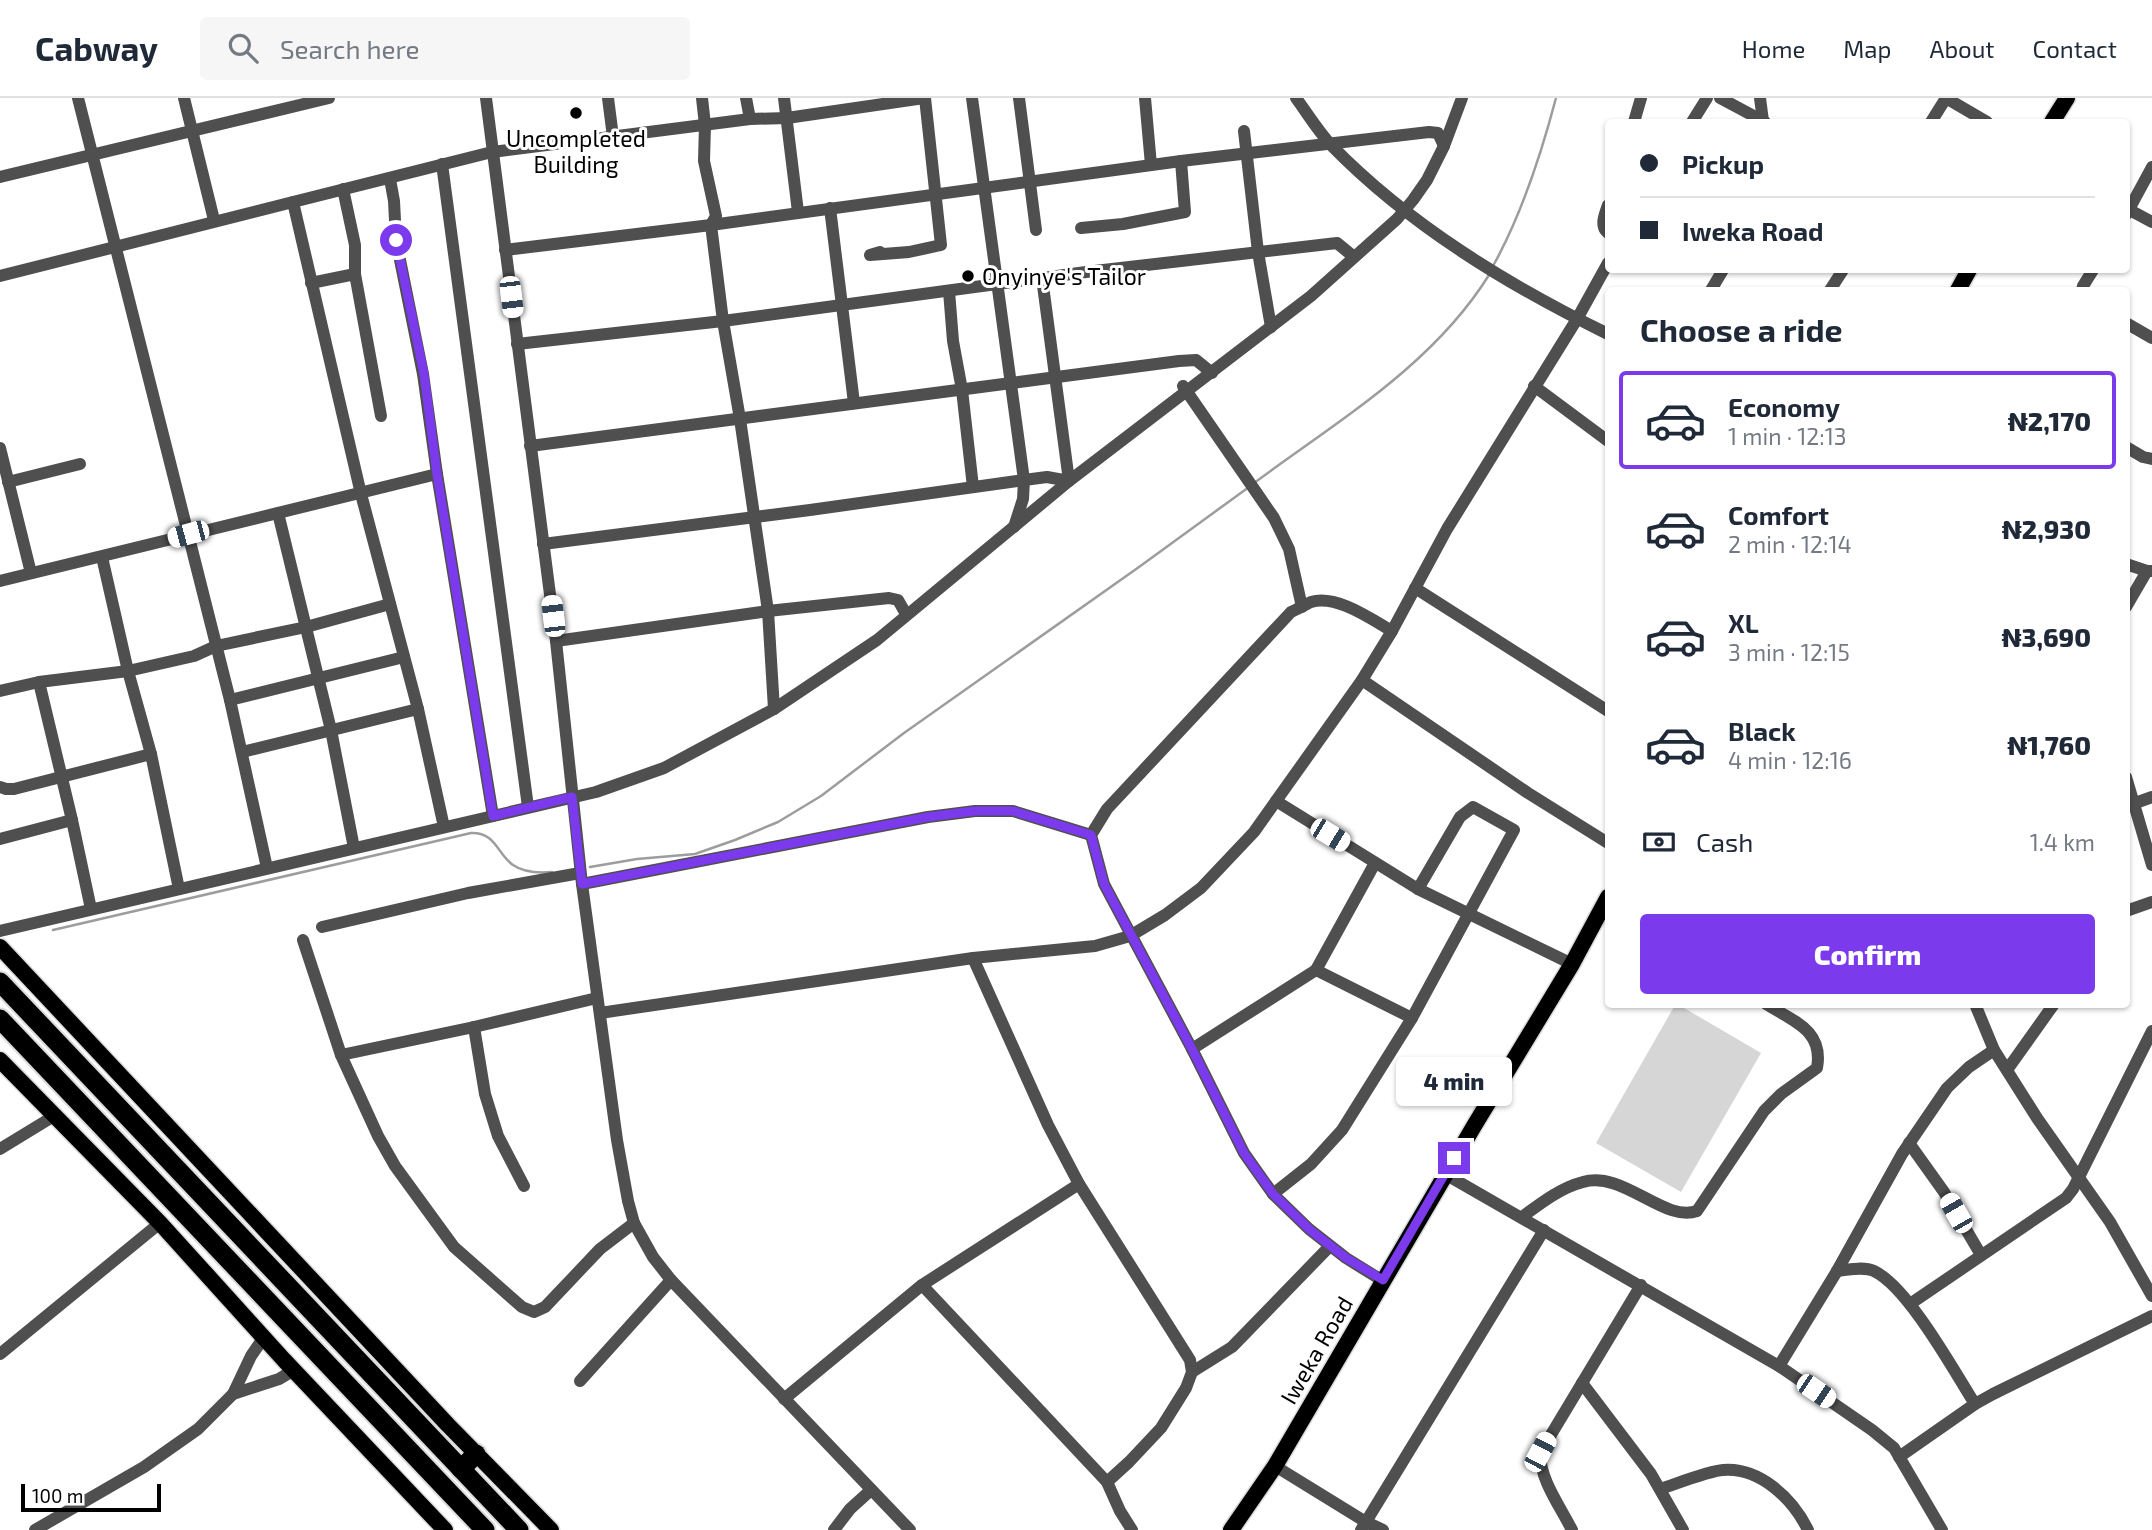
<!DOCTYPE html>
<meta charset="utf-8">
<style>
body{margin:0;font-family:"Exo 2",sans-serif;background:#f6f6f7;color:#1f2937;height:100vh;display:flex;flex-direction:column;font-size:26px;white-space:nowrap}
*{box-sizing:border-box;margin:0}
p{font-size:23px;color:#747a83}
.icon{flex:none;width:38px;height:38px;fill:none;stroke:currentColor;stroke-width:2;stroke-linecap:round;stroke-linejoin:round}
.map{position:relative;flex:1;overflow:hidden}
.side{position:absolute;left:1605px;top:189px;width:525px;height:721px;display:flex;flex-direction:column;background:#fff;border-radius:7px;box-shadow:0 2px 5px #0004}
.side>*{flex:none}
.hud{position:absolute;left:1605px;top:21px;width:525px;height:154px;border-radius:7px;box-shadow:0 2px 5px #0004;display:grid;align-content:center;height:154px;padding:0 35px;background:#fff}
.scale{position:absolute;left:21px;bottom:18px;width:140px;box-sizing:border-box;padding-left:7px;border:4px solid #000;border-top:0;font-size:19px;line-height:24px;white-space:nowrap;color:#000;-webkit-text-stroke:5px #fff;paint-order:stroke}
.end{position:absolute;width:32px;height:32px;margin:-16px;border:9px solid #7c3aed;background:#fff;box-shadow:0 0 0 4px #fff}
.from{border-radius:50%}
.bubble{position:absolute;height:49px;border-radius:7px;background:#fff;box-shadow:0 2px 5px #0004;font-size:23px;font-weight:800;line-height:49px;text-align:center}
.car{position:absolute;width:21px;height:42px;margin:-21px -10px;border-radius:9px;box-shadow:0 0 5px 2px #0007;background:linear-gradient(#fff 24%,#345 0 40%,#fff 0 76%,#345 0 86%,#fff 0)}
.hud b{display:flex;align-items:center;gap:24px;height:66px;font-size:26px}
.hud b+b{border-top:2px solid #e0e1e3}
.hud i{width:18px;height:18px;background:#1f2937}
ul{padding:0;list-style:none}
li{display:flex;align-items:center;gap:21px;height:98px;margin:0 14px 10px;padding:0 21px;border:4px solid transparent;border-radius:7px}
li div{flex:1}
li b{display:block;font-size:26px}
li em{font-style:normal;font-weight:800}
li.active{border-color:#7c3aed}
li>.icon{width:63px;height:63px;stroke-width:1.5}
h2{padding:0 35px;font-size:32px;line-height:84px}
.pay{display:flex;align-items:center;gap:18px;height:77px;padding:0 35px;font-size:26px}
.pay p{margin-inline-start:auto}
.action{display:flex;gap:14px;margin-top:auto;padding:14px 35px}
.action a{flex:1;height:80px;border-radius:7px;background:#7c3aed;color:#fff;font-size:28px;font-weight:800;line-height:80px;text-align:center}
header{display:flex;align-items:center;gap:42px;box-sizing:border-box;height:98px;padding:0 35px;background:#fff;border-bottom:2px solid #e0e1e3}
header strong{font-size:33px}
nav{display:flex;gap:38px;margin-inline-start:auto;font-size:24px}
.search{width:490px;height:63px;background:#f6f6f7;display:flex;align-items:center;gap:18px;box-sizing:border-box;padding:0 24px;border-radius:7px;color:#747a83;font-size:26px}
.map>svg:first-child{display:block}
.grass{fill:#d6d6d6}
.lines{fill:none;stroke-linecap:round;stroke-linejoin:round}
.stream{stroke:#9d9d9d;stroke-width:2.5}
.major-casing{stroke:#dbdbdb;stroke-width:19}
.highway-casing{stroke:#dbdbdb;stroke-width:23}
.minor{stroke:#4f4f4f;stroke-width:12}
.major{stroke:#000;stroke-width:16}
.highway{stroke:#000;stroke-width:19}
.route{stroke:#7c3aed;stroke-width:9}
.poi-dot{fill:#000;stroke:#fff;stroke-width:2.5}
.labels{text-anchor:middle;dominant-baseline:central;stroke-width:6;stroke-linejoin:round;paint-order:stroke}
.poi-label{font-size:23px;fill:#000;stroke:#fff}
.street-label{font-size:23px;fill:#000;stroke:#fff}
</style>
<header>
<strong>Cabway</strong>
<div class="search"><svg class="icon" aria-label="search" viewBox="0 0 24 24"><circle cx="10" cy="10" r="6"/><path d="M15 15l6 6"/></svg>Search here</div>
<nav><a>Home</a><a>Map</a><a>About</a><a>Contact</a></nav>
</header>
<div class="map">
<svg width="2152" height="1432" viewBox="0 0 2152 1432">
<rect width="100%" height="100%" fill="#fff"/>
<path class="grass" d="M1675,907H1679L1761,955L1681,1094L1596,1045Z"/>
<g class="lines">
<g class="stream">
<path d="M1493,168C1522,116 1541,57 1556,0"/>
<path d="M1254,385C1338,323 1433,267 1489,177"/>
<path d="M590,769L637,761L695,756L735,742L778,724L821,698L904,635L1139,469L1249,389"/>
<path d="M53,832L471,735C496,734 497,756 513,767C523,774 540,775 552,774"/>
</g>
<defs>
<g id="major">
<path d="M2052,24L2067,0"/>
<path d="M1958,192L1969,172"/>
<path d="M0,849L448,1327L551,1432"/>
<path d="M0,962L160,1125L284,1262L445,1432"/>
<path d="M1231,1432L1275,1368L1474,1028L1572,866L1608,799"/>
</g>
<g id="highway">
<path d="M0,884L519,1432"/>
<path d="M0,921L485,1432"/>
<path d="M461,1371L476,1356"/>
</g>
</defs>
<use href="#major" class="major-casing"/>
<use href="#highway" class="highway-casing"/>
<g class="minor">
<path d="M78,0L230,602L267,770"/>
<path d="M184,0L214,122"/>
<path d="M486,0L556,543L582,786L617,1042L628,1103L634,1125L653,1159L671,1182L910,1432"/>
<path d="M608,0L613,39"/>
<path d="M702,0L705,27L704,63L716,118L711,127L723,223L740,321L768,513L774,611"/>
<path d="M746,0L750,21"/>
<path d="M784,0L798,114"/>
<path d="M972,0L1024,382L1023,401L1014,429"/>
<path d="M1019,0L1036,132"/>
<path d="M1145,0L1151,67"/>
<path d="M1296,0C1307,15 1318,33 1331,47C1409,127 1508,187 1608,236"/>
<path d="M1720,0L1765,24"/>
<path d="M1760,0L1763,23"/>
<path d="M1946,0L1987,24"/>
<path d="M1634,24L1641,0"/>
<path d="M1692,24L1707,0"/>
<path d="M1931,24L1946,0"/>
<path d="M1244,33L1258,154L1271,229"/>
<path d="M442,66L528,709"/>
<path d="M0,79L329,0"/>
<path d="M390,81L394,103L396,142L423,276L437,376L493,718"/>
<path d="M1608,107C1605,116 1599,128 1608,135"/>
<path d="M830,110L854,305"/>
<path d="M2126,110L2152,124"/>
<path d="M2126,117L2152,69"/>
<path d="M1081,130L1123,126L1185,114L1181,63"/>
<path d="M505,152L711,127L1181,63L1429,34L1438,35L1444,48"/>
<path d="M880,154L870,157L909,154L941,147L925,0"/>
<path d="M355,176L381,318"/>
<path d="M0,178L293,104"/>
<path d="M311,185L355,176V147L343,91"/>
<path d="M1711,192L1723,172"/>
<path d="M1830,192L1843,172"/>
<path d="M2082,192L2083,188L2093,172"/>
<path d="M949,193L953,243L962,292L973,389"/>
<path d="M2126,225L2152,240"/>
<path d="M517,246L723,223L1086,174L1337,145L1354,159"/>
<path d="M1183,288L1274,420L1289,451L1302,509"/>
<path d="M1534,288L1608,343"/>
<path d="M530,348L1179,263L1196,262L1212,275"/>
<path d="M2126,349L2143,359L2152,361"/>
<path d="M0,350L31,475"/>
<path d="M8,384L80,366"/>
<path d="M278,415L331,632L354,750"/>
<path d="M543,446L810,412L1024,382L1047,379L1069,383L1042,180"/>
<path d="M102,459L128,573L151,656L179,791"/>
<path d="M2126,466L2147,473H2152"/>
<path d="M0,483L437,376"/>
<path d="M1415,490L1608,613"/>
<path d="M2126,509L2147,473"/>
<path d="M556,543L768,513L889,500L898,502L906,516"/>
<path d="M1362,582L1528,695L1608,745"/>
<path d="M39,584L72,722L91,811"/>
<path d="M0,593L39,584L128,573L194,558L216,548L306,529L390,506"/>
<path d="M230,602L404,559"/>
<path d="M242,654L418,611"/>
<path d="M2126,679L2152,767"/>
<path d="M0,689L6,691H14L151,656"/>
<path d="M1276,703L1418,791L1572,866"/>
<path d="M2127,708L2152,699"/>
<path d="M444,729L418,611L361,396L293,104L492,54L750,21L787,20L924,0"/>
<path d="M0,741L72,722"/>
<path d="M582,786L928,719L975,713H1013L1091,737"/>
<path d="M2126,813L2152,804"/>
<path d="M322,829L468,795L580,775"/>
<path d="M0,833L596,694L664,670L774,611L877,542L1069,383L1311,198L1397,121L1413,102L1427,82L1444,48L1462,0"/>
<path d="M303,842L341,957L378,1038L395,1068L454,1149L522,1209L534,1214L545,1209L600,1151L634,1125"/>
<path d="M1316,872L1375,765"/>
<path d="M1975,906L1994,952L2037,1020L2110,1124L2152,1198"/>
<path d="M600,915L973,860L1095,848L1130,838L1165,817L1201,790L1254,734L1362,582L1392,533L1447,431L1577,221L1608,165"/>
<path d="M474,929L485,996L498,1038L524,1088"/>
<path d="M1192,951L1316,872L1412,920"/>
<path d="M341,957L474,929L597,900"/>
<path d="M2007,972L2054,906"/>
<path d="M1909,1045L1944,1094L1981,1157"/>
<path d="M0,1051L54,1018"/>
<path d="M1445,1076L1779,1268L1872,1332L1894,1350L1942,1432"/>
<path d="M1079,1086L1190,1262L1192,1274L1186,1290L1161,1330L1129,1364L1107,1384"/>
<path d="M1273,1096L1311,1066L1342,1032L1412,920L1514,732L1473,709L1460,719L1418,791"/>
<path d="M1522,1119C1541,1105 1560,1090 1583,1084C1623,1072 1664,1125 1697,1113L1764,1013L1781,996L1817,970C1824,932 1793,923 1766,906"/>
<path d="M1837,1173C1849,1172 1863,1168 1874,1173C1908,1189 1954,1273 1975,1306"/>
<path d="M1383,1183L1346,1160L1309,1131L1273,1096L1244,1055L1192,951L1104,786L1091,737L1107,711L1291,514C1298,511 1304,507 1311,504C1336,496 1371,521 1392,533"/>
<path d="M922,1187L1107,1384L1120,1413L1132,1432"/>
<path d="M1910,1206L2066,1100L2073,1091L2152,933"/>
<path d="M0,1256L160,1125"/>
<path d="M1779,1268L1837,1173L1902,1056L1947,990L1969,969L1994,952"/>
<path d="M1192,1274L1232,1249L1330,1148"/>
<path d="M580,1283L671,1182"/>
<path d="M1582,1285L1651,1376L1683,1432"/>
<path d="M233,1296L279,1281L294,1272"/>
<path d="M784,1301L922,1187L1079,1086L1048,1027L973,860"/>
<path d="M1899,1359L1975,1306L1993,1296L2152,1218"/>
<path d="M1275,1368L1366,1424L1383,1432"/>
<path d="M1660,1391C1676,1386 1708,1373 1723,1372C1760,1369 1793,1401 1808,1432"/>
<path d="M35,1432L144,1369L198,1331L233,1296L251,1258L264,1239"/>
<path d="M834,1432L850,1411L871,1392"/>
<path d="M1361,1432L1544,1132"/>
<path d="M1572,1432C1560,1408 1540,1382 1540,1355L1641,1187"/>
</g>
<use href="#major" class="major"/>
<use href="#highway" class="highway"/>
</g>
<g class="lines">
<path class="route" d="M396,142L424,276L437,376L493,718L572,699L582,786L928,719L975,713H1013L1091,737L1104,786L1192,951L1244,1055L1273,1096L1309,1131L1346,1160L1383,1182L1454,1060"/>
</g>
<g class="poi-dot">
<circle cx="576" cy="15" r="7"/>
<circle cx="968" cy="178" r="7"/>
</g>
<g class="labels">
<g class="poi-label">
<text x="576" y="40">Uncompleted<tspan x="576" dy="26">Building</tspan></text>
<text x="982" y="178" text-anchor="start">Onyinye's Tailor</text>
</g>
<g class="street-label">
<text transform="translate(1316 1252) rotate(-60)">Iweka Road</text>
</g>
</g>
</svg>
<div class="scale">100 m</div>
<i class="end from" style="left:396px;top:142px"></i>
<i class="end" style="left:1454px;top:1060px"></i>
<div class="bubble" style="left:1396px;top:959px;width:116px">4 min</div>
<i class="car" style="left:511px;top:199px;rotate:173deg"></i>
<i class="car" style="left:188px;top:436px;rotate:255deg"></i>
<i class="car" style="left:553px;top:518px;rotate:353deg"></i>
<i class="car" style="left:1330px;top:737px;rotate:121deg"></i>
<i class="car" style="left:1956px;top:1115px;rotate:330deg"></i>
<i class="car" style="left:1816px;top:1293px;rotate:124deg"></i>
<i class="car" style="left:1540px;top:1354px;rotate:28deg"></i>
<div class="hud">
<b><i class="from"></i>Pickup</b>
<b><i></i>Iweka Road</b>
</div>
<section class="side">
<h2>Choose a ride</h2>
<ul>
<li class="active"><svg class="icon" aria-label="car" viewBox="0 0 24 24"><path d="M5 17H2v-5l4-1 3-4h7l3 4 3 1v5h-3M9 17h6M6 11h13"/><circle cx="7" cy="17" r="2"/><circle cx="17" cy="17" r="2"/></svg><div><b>Economy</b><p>1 min · 12:13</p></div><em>₦2,170</em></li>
<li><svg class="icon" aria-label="car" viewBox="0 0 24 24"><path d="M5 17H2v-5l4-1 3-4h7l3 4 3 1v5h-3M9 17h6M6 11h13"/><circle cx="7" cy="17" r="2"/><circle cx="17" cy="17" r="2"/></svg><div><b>Comfort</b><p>2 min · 12:14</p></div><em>₦2,930</em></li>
<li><svg class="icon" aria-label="car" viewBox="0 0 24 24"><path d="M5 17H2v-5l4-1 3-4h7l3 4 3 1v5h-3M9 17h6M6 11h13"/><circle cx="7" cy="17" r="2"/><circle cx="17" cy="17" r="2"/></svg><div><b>XL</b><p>3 min · 12:15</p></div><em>₦3,690</em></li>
<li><svg class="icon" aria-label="car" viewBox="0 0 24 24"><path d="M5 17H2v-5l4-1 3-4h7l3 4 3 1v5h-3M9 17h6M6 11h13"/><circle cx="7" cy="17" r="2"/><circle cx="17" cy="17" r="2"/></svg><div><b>Black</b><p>4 min · 12:16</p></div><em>₦1,760</em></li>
</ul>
<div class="pay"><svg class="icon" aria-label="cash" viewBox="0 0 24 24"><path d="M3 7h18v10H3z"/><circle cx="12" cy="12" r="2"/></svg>Cash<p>1.4 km</p></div>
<div class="action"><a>Confirm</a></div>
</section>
</div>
